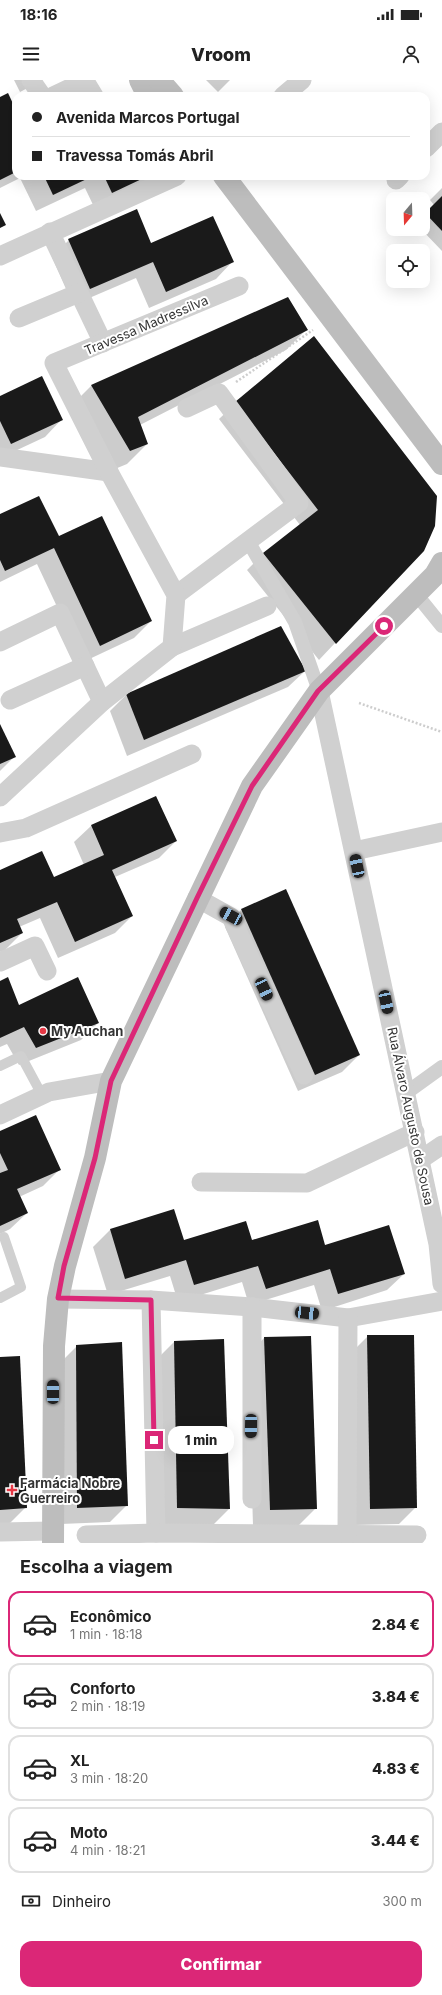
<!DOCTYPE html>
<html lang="pt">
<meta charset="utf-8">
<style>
body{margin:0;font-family:Inter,sans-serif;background:#f6f6f6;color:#222;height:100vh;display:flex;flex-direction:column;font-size:15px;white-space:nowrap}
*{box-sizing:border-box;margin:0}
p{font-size:13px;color:#767676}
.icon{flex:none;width:22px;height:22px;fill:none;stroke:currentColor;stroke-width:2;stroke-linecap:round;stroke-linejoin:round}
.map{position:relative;height:1463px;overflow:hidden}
.sheet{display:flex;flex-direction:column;background:#fff;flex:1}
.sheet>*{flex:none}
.hud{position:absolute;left:12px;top:12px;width:418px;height:88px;border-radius:12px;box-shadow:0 4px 16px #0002;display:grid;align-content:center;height:88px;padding:0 20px;background:#fff}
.needle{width:26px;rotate:199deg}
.controls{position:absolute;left:386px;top:112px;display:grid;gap:8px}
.controls a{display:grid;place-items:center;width:44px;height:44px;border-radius:8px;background:#fff;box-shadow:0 4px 16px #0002;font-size:20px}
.end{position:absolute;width:18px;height:18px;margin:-9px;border:5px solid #db2777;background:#fff;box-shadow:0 0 0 2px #fff}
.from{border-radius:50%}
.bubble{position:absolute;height:28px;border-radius:12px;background:#fff;box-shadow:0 4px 16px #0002;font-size:13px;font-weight:800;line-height:28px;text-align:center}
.car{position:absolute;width:12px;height:24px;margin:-12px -6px;border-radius:5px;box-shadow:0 0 3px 1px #0007;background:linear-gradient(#222 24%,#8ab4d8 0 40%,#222 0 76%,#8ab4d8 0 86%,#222 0)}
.hud b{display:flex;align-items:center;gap:14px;height:38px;font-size:15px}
.hud b+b{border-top:1px solid #e0e0e0}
.hud i{width:10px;height:10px;background:#222}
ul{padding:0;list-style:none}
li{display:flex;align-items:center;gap:12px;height:66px;margin:0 8px 6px;padding:0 12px;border:2px solid #e0e0e0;border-radius:12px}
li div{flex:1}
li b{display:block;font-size:15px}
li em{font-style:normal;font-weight:800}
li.current{border-color:#db2777}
li>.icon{width:36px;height:36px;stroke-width:1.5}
h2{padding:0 20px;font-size:18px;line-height:48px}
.pay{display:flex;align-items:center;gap:10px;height:44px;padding:0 20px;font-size:15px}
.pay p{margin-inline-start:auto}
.button{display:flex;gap:8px;margin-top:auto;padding:8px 20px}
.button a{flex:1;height:46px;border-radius:12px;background:#db2777;color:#fff;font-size:16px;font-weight:800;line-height:46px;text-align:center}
.status{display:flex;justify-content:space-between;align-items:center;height:28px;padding:0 20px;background:#fff;direction:ltr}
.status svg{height:11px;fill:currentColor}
header{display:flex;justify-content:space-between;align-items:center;height:52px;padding:0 20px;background:#fff;font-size:18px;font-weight:800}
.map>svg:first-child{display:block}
.shadow{fill:#0003}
.building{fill:#1a1a1a}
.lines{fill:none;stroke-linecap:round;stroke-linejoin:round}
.path{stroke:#cdcdcd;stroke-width:2.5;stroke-dasharray:2 2;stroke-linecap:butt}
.service{stroke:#d0d0d0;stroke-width:10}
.pedestrian{stroke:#d0d0d0;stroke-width:14}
.minor{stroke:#d0d0d0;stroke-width:19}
.secondary{stroke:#bdbdbd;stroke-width:22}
.route{stroke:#db2777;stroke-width:5}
.poi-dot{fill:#e63946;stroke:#fff;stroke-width:1.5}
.labels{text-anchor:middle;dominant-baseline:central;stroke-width:4;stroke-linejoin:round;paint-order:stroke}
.street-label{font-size:13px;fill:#333;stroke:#fff}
.poi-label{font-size:13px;font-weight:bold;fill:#333;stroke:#fff;text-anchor:start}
</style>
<div class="status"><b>18:16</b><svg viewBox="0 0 49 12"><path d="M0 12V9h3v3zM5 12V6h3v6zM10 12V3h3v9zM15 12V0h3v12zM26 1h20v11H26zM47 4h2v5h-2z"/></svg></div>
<header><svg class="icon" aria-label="menu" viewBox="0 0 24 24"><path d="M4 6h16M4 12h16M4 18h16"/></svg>Vroom<svg class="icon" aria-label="person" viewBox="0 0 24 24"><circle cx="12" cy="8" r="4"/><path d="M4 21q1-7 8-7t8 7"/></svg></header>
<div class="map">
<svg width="442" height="1463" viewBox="0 0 442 1463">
<rect width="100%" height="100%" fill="#fff"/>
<g class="shadow">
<path d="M14,0H43L20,12Z"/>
<path d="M206,0H230L218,12Z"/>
<path d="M0,18L16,32V96H158L95,129L85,108L36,131L20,98L0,108Z"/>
<path d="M442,108V171L421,149H423V136L434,125L430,120Z"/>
<path d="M69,160L151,164L232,182L216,199L149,228L136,198L73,225L52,177Z"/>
<path d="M307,249L286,270L140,345L147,364L127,384L110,391L71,326L91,306Z"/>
<path d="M314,258L335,563L319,580L247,490L264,473L300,445L219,339L236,323Z"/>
<path d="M0,317L61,340L45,357L0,378Z"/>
<path d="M0,435L58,458L151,541L134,558L83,582L37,484L0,502Z"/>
<path d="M305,591L288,607L127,676L110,631L126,615Z"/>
<path d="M0,647L14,677L0,691Z"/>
<path d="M156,717L176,761L159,778L115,797L132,836L115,853L58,878L40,838L19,847L22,853L5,870L0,872V791L53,798L84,785L74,762L91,746Z"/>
<path d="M241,830L359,975L342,992L298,1011L225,847Z"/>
<path d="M0,902L19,927L98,943L81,960L19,985L7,964L0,967Z"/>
<path d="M0,1052L60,1089L43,1106L19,1117L27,1133L10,1149L0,1154Z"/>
<path d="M174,1131L183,1161L251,1162L325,1166L404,1194L387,1210L322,1231L314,1205L249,1225L242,1202L178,1222L170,1196L108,1215L93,1167L110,1150Z"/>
<path d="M368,1256L416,1427L399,1444L354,1445L351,1273Z"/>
<path d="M264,1258L316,1428L299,1445L253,1446L248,1275Z"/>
<path d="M223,1260L229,1429L212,1446L160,1445L157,1279L174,1262Z"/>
<path d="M77,1266L127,1425L110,1442L61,1444L60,1283Z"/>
<path d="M0,1278L26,1427L9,1444L0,1445Z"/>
</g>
<g class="building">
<path d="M8,13L16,30V92L0,100V17Z"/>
<path d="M44,96H93L53,115Z"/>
<path d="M104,96H148L112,113Z"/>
<path d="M442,116V151L425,133Z"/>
<path d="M137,129L151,163L213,136L234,182L166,212L153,182L90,209L68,159Z"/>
<path d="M0,133L6,145L0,148Z"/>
<path d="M288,217L308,250L138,337L148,364L130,371L91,305Z"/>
<path d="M314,256L437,416L435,446L424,471L336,564L263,473L318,430L235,322Z"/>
<path d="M42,296L63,340L11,364L0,341V316Z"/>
<path d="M39,416L59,456L102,436L152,541L100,566L54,468L5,491L0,480V434Z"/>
<path d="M281,546L306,591L144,660L126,614Z"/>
<path d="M0,644L16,677L0,684Z"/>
<path d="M156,716L177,761L112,790L133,836L75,862L57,822L17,839L23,853L0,863V790L42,771L54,797L104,775L91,745Z"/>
<path d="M286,809L360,975L315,995L241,829Z"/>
<path d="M8,897L19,925L78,897L99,943L36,968L24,947L0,958V901Z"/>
<path d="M36,1035L61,1090L17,1109L28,1133L0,1146V1093L8,1090L0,1073V1051Z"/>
<path d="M174,1129L184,1160L246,1141L252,1160L318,1140L325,1165L389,1145L405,1194L338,1214L330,1189L266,1209L258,1186L194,1205L186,1180L125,1199L110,1149Z"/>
<path d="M367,1255H414L417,1428L370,1429Z"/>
<path d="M311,1256L317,1429L270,1430L264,1257Z"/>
<path d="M224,1259L230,1429L177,1428L174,1261Z"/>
<path d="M122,1262L128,1426L77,1428L76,1265Z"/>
<path d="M20,1276L27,1428L0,1430V1277Z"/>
</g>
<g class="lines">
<g class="path">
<path d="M236,302L313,250"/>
<path d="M359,623L442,652"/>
</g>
<g class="service">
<path d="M0,986L21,976L42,1015"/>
<path d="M0,1218L21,1207L4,1157"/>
</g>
<g class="pedestrian">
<path d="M248,461L295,542L319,611"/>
<path d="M416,514L442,546"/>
<path d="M406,1013L442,987"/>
</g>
<g class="minor">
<path d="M31,0L42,16"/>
<path d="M53,16L85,1L94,16"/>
<path d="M283,16L302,0"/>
<path d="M426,68L442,52"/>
<path d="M396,100L400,96"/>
<path d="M50,152L103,263"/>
<path d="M0,176L177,96"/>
<path d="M19,238L79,213"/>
<path d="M0,377L109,392"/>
<path d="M176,515L299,423L219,313L187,328"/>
<path d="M0,562L60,533L102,622"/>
<path d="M172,567L267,526"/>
<path d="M319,611L438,1164L442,1204"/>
<path d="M10,620L85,586"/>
<path d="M0,717L102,622L172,567L176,515L109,392L54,283L239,206"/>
<path d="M0,753L26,748L192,674"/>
<path d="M354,771L442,752"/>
<path d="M197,818L231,837L304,995"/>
<path d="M0,882L35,866L47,891"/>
<path d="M0,1035L49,1012L111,1001"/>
<path d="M420,1080L442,1065"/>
<path d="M201,1102L307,1103L415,1052"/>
<path d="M58,1219L151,1220L252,1227L348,1238L442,1221"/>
<path d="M151,1220L156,1453"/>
<path d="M252,1419V1227"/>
<path d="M0,1452L52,1451"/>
<path d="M86,1455L156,1453L417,1455"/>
<path d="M347,1455L348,1238"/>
</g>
<g class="secondary">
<path d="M140,0L148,16"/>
<path d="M159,0L173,16"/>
<path d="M224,96L442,384"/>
<path d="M53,1463L54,1266L58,1219L65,1186L95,1078L111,1001L252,706L319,611L435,495L442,483"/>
</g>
</g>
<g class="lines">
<path class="route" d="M154,1360L151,1220L58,1218L64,1186L95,1078L111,1001L197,818L252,706L318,611L384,546"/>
</g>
<g class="poi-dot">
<circle cx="43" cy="951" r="4"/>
<path d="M10 1404h4v4h4v4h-4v4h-4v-4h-4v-4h4z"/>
</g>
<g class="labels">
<g class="street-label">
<text transform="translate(146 245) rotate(-23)">Travessa Madressilva</text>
<text transform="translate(411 1036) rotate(78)">Rua Álvaro Augusto de Sousa</text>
</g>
<g class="poi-label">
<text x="51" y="951">My Auchan</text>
<text x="20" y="1403">Farmácia Nobre<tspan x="20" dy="15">Guerreiro</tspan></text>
</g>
</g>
</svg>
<div class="controls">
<a><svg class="needle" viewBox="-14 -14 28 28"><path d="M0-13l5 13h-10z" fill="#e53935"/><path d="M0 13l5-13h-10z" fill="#767676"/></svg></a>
<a><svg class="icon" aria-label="locate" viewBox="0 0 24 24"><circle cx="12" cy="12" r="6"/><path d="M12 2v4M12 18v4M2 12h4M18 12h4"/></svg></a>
</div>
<i class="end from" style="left:384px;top:546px"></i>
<i class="end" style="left:154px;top:1360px"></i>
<div class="bubble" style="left:168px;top:1346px;width:66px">1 min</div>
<i class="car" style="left:357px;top:786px;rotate:348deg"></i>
<i class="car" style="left:231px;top:836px;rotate:298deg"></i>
<i class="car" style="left:264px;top:909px;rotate:155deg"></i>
<i class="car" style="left:386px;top:922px;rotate:168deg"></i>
<i class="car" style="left:307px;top:1233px;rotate:96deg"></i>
<i class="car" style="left:53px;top:1312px;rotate:0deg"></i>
<i class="car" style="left:251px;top:1346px;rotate:181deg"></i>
<div class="hud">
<b><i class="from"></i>Avenida Marcos Portugal</b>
<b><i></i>Travessa Tomás Abril</b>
</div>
</div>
<section class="sheet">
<h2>Escolha a viagem</h2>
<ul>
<li class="current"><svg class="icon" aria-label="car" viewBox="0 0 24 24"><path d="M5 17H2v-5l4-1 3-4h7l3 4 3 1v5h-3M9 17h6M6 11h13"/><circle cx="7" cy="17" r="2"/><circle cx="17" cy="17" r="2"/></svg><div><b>Econômico</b><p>1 min · 18:18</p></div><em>2.84 €</em></li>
<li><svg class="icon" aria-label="car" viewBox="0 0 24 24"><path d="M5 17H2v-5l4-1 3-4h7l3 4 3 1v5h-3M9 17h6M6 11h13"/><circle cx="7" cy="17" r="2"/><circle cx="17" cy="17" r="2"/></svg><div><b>Conforto</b><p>2 min · 18:19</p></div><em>3.84 €</em></li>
<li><svg class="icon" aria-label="car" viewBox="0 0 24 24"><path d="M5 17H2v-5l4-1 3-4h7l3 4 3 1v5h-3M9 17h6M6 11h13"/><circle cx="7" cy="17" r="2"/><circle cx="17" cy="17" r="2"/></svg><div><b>XL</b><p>3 min · 18:20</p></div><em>4.83 €</em></li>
<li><svg class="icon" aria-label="car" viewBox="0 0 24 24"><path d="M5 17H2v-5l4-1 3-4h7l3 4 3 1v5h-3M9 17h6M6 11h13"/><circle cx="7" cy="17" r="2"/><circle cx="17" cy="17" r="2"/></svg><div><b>Moto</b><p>4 min · 18:21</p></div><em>3.44 €</em></li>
</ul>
<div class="pay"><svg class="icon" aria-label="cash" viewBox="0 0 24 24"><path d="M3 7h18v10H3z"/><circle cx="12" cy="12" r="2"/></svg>Dinheiro<p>300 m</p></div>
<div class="button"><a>Confirmar</a></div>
</section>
